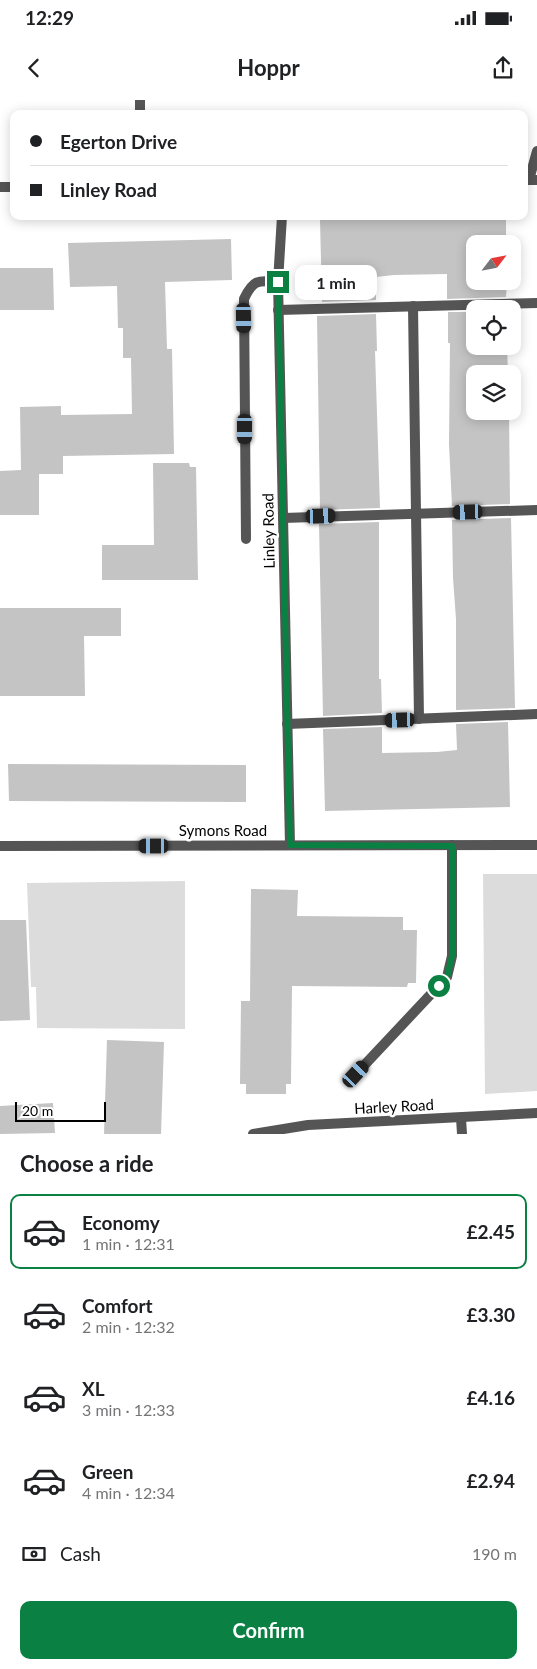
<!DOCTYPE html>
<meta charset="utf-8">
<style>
body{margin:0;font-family:Lato,sans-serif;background:#f2f2f2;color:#202124;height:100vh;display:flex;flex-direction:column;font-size:19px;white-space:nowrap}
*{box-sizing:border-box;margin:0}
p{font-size:16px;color:#757577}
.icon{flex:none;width:28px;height:28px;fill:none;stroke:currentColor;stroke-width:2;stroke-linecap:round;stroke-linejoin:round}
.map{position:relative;height:1034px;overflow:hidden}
.details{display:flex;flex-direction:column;background:#fff;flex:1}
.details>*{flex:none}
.guide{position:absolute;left:10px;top:10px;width:518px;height:110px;border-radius:10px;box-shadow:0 2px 12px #0003;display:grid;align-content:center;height:110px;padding:0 20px;background:#fff}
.needle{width:32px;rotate:58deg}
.fabs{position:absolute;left:466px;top:135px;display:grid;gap:10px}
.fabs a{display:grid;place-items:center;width:55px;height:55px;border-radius:10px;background:#fff;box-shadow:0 2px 12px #0003;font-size:25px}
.scale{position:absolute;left:15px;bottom:12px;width:91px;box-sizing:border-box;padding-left:5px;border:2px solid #000;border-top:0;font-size:14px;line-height:18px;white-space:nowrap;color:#000;-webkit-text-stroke:4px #fff;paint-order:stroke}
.end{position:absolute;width:22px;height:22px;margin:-11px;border:6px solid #0b8043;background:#fff;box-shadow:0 0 0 2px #fff}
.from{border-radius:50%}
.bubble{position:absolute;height:35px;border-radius:10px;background:#fff;box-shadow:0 2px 12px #0003;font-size:16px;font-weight:700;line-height:35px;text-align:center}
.car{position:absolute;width:15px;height:30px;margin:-15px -8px;border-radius:6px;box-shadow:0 0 4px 1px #0007;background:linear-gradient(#222 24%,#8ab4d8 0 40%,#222 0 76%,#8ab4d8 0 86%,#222 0)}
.guide b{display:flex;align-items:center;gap:18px;height:48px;font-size:19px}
.guide b+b{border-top:1px solid #e0e0e0}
.guide i{width:12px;height:12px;background:#202124}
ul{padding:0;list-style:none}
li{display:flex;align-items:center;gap:15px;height:75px;margin:0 10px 8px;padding:0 10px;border:2px solid transparent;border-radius:10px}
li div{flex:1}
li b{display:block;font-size:19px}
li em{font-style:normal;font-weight:700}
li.current{border-color:#0b8043}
li>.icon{width:45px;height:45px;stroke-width:1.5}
h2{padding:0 20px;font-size:22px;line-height:60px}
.pay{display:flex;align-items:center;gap:12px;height:55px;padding:0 20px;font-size:19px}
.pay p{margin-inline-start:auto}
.action{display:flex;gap:10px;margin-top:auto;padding:10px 20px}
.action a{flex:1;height:58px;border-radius:10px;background:#0b8043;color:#fff;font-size:20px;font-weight:700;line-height:58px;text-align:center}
.status{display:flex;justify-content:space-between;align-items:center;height:35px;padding:0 25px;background:#fff;direction:ltr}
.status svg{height:14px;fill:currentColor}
header{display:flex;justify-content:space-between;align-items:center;height:65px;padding:0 20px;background:#fff;font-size:22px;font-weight:700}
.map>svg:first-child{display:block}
.green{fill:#dcdcdc}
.building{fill:#c4c4c4}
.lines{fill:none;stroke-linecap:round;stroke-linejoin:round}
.service{stroke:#555;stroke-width:10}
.minor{stroke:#555;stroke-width:10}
.route{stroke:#0b8043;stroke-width:6}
.labels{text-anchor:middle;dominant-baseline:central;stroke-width:5;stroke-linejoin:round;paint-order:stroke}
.street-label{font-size:15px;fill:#000;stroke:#fff}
</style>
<div class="status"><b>12:29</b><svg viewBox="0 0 49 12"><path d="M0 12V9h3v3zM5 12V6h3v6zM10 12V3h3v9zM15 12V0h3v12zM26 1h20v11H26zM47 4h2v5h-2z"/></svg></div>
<header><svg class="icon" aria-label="back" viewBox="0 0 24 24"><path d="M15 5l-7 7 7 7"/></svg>Hoppr<svg class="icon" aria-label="share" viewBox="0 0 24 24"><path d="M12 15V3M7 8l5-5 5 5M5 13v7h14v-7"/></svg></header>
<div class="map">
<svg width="537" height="1034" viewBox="0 0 537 1034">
<rect width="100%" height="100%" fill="#fff"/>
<g class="green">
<path d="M483,774H537V991L485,994Z"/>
<path d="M185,781V929L37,928L36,887H31L27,783Z"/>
</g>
<g class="building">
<path d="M506,116V144H475V181H507L506,197L447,199V174L394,175L376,177V200L322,202L320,120Z"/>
<path d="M231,139L232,180L165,182L167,249H172L174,354L63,356V374H39V415H0V371L21,370L20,307L61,306V315L132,314L131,258H123V228H118L117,186L70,187L68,143Z"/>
<path d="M0,168H53L54,210H0Z"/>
<path d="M448,212H475V246H507L508,274H475V311H509L510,404L452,406L449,344L450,243H448Z"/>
<path d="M376,214L377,251H375L380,408L320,410L317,216Z"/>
<path d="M153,363H189L190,367H196L198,480H102V445H154Z"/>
<path d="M511,418L515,608L456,610V519L453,478L452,420Z"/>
<path d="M379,422V579H381L382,613L323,616L319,424Z"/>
<path d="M0,508H121V536H84L85,596H0Z"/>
<path d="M508,622L510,707L325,711L323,629L382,627V653L437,652L457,650L456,624Z"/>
<path d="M8,664L246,665V702L9,701Z"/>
<path d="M251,789L298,790L297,816L403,817V830H417L416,883H408L407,887L292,886L291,984H286V994H246V984H240L241,901H250Z"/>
<path d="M0,820H26L30,920L0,921Z"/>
<path d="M107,940L164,942L161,1034H104Z"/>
<path d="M53,1003L55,1033L0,1034V1006Z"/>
</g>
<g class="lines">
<g class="service">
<path d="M140,0V14"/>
<path d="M529,80L537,51"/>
<path d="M413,206L419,619"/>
<path d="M278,210L537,203"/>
<path d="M283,418L537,410"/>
<path d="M246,439L244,199C253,180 257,180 278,182"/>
<path d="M287,624L537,614"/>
<path d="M461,1018L462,1034"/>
</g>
<g class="minor">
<path d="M524,80H537"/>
<path d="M0,87H14"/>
<path d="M282,116L278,182L290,745"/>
<path d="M0,746L537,745"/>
<path d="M356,974L447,877L452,856V745"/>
<path d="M253,1034L308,1025L537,1013"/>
</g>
</g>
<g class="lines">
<path class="route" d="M278,182L290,745L452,746V856L447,877L439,886"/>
</g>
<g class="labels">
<g class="street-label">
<text transform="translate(268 431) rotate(-91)">Linley Road</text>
<text x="223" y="730">Symons Road</text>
<text transform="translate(394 1006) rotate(-3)">Harley Road</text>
</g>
</g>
</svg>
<div class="fabs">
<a><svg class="needle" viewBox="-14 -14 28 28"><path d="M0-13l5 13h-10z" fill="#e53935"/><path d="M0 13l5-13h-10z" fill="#757577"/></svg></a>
<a><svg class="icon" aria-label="locate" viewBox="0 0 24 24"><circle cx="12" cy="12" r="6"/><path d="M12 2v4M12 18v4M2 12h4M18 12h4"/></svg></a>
<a><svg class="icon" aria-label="layers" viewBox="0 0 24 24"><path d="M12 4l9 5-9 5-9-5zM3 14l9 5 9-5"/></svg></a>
</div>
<div class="scale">20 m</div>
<i class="end from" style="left:439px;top:886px"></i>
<i class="end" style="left:278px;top:182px"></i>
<div class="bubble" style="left:295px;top:165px;width:82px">1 min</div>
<i class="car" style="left:244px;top:218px;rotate:179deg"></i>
<i class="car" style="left:245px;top:329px;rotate:180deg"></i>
<i class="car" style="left:468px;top:412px;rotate:268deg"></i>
<i class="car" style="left:321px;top:416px;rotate:88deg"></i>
<i class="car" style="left:400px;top:620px;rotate:268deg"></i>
<i class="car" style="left:154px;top:746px;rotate:270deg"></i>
<i class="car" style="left:356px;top:974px;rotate:43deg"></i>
<div class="guide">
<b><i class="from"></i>Egerton Drive</b>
<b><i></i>Linley Road</b>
</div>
</div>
<section class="details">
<h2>Choose a ride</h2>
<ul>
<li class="current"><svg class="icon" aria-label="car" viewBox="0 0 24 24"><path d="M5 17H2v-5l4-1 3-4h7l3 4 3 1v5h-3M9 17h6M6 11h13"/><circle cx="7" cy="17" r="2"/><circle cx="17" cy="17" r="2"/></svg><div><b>Economy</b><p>1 min · 12:31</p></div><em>£2.45</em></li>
<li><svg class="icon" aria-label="car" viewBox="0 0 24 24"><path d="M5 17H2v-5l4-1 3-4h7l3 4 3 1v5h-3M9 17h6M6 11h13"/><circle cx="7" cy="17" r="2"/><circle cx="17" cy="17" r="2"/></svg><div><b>Comfort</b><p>2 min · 12:32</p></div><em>£3.30</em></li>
<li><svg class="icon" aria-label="car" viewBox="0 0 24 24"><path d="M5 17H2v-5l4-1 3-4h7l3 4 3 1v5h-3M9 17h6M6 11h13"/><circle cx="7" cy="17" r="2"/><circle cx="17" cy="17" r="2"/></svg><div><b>XL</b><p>3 min · 12:33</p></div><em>£4.16</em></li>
<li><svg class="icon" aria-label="car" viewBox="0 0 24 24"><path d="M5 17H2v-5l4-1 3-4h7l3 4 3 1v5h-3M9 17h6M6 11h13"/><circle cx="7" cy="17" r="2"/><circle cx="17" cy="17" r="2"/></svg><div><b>Green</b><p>4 min · 12:34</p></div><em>£2.94</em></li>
</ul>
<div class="pay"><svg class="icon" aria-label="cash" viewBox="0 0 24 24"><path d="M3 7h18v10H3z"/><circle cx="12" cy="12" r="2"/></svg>Cash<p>190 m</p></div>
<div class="action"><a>Confirm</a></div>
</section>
